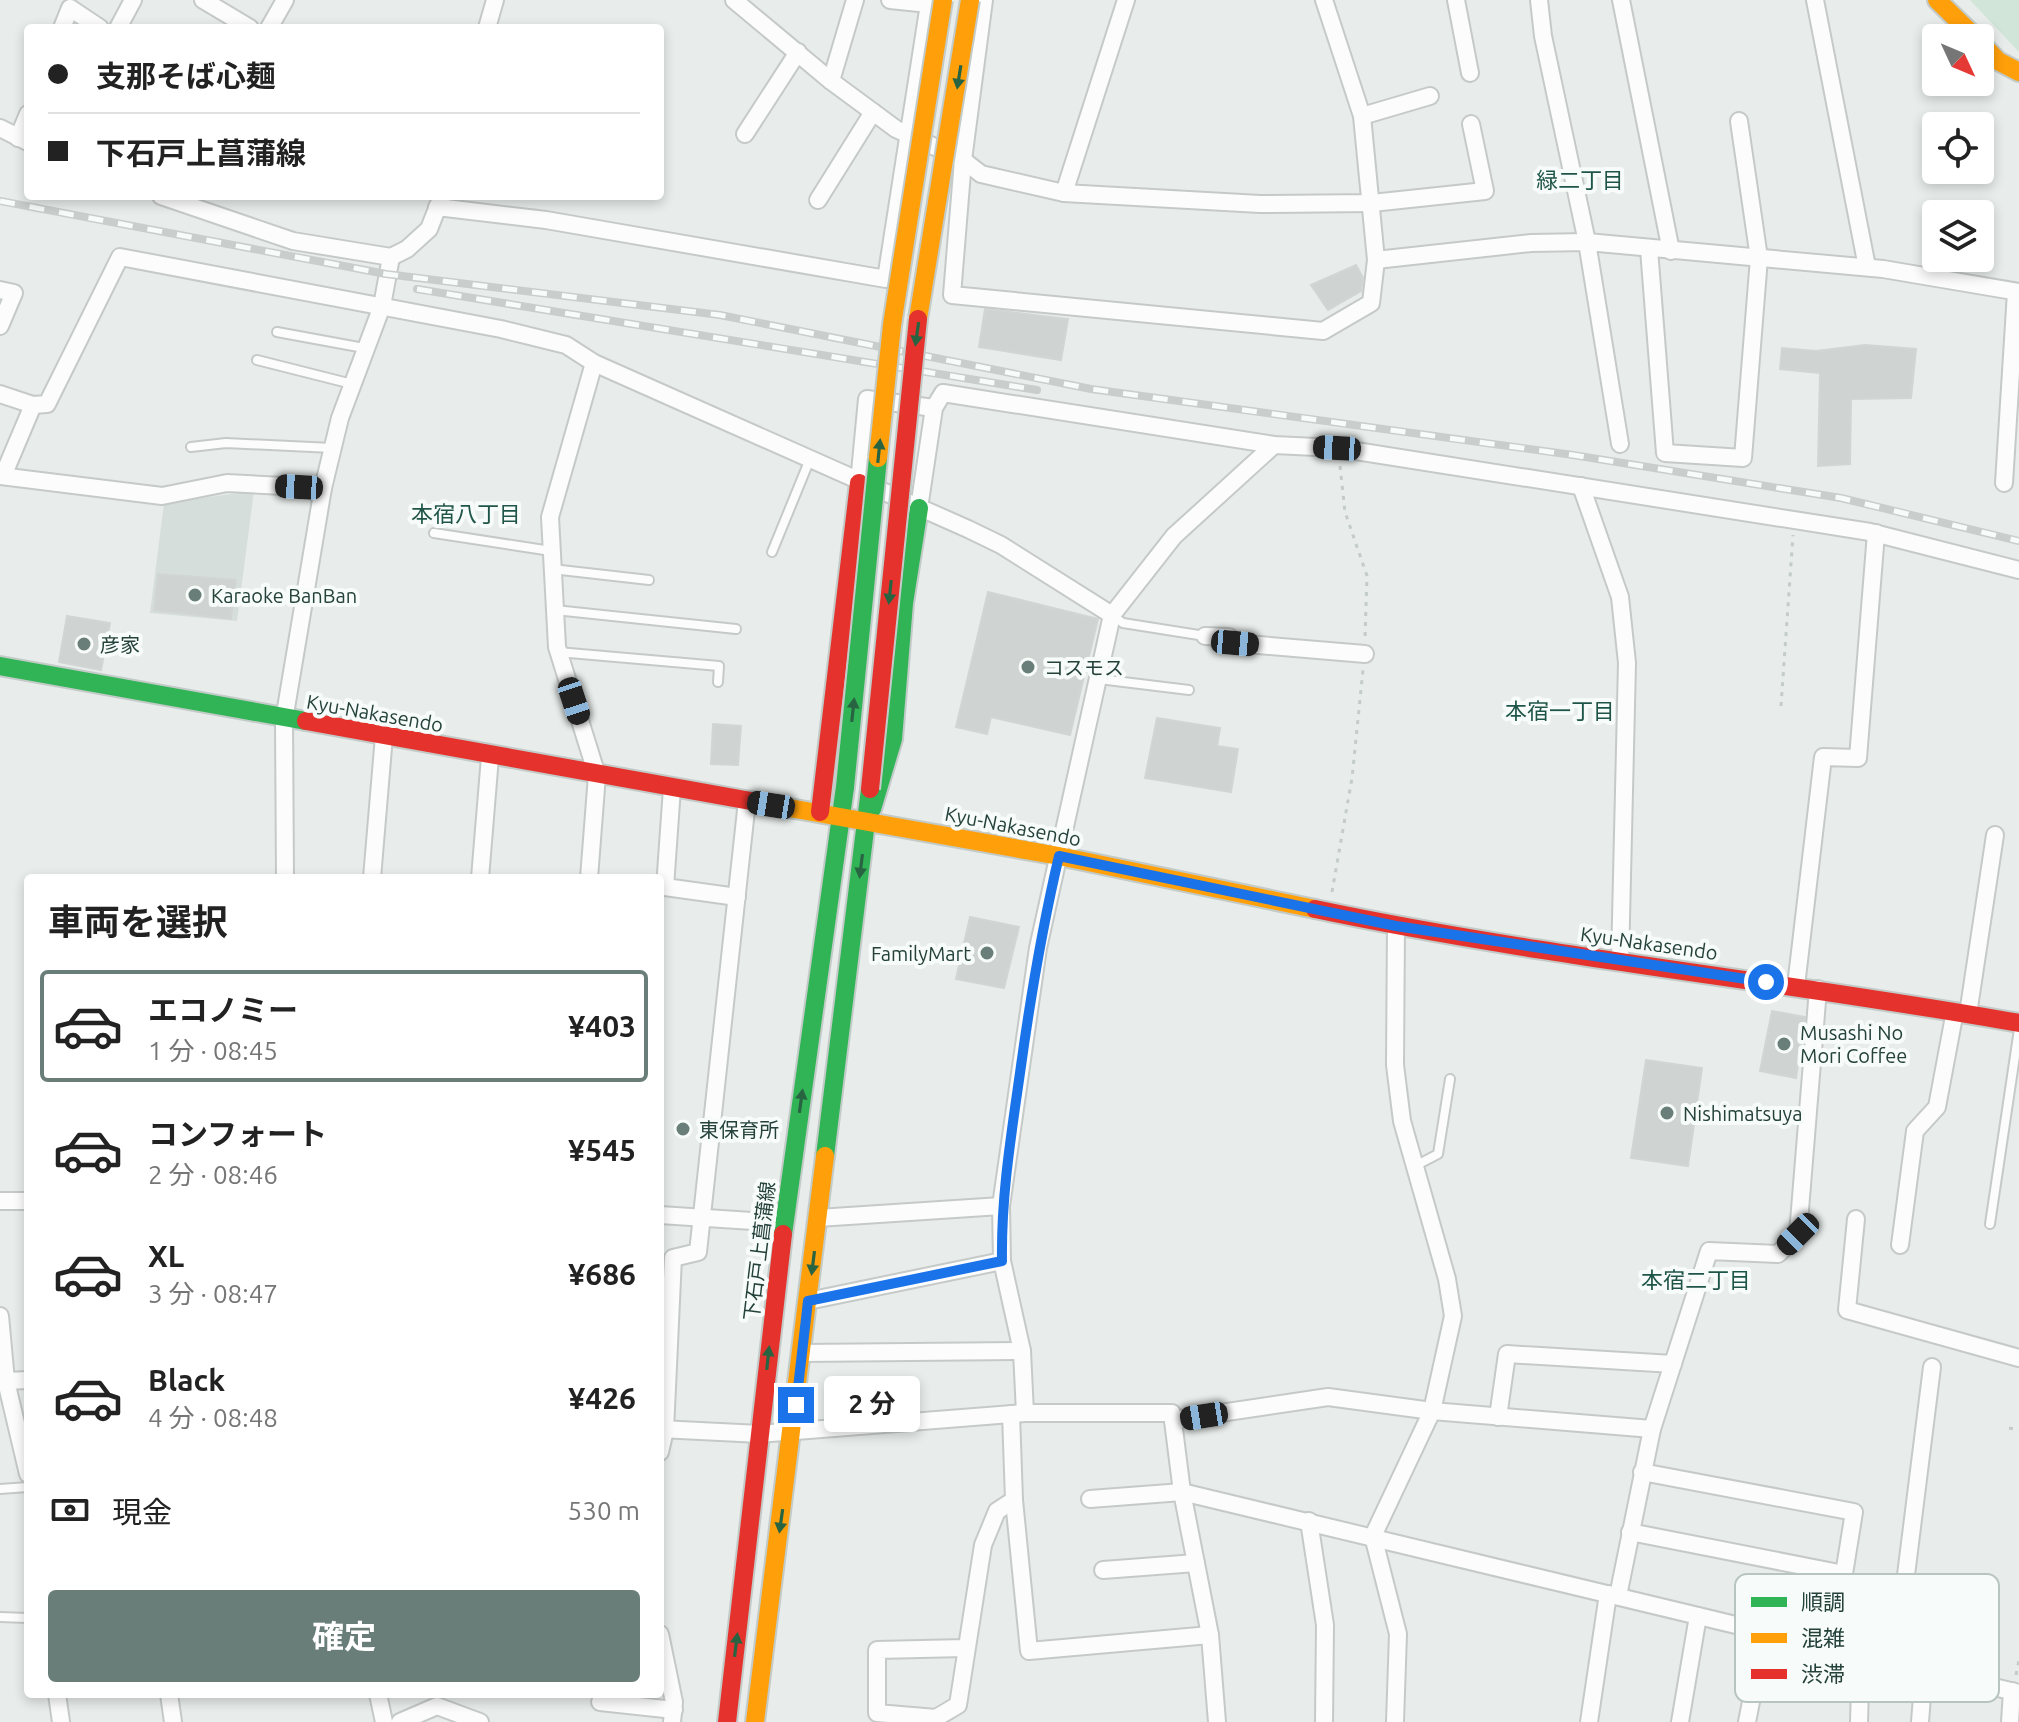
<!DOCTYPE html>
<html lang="ja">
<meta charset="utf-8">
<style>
body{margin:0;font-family:Ubuntu,"Noto Sans JP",sans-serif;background:#f2f2f2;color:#222;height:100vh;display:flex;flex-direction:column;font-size:30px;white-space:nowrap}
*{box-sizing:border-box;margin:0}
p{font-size:26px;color:#767676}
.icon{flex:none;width:44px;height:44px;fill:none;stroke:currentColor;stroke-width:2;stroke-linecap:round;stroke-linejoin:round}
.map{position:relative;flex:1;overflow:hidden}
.sheet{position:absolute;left:24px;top:874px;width:640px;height:824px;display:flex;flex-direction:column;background:#fff;border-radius:8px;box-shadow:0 4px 12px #0003}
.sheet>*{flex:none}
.top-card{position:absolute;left:24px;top:24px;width:640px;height:176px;border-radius:8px;box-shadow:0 4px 12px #0003;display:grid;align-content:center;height:176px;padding:0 24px;background:#fff}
.needle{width:52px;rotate:134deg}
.fabs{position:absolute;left:1922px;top:24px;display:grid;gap:16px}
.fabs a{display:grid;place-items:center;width:72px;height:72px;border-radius:8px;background:#fff;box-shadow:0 4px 12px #0003;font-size:40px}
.end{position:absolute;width:36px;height:36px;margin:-18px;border:10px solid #1a73e8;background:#fff;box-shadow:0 0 0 4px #fff}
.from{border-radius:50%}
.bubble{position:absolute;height:56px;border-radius:8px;background:#fff;box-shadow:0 4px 12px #0003;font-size:26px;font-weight:700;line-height:56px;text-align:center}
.car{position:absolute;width:24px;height:48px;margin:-24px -12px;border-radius:10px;box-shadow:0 0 6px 2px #0007;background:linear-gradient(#222 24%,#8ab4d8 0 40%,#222 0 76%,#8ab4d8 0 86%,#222 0)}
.top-card b{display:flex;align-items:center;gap:28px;height:76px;font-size:30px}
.top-card b+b{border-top:2px solid #e0e0e0}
.top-card i{width:20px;height:20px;background:#222}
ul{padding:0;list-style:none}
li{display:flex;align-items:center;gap:24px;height:112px;margin:0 16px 12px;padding:0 8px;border:4px solid transparent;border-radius:8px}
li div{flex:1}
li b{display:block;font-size:30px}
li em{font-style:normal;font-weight:700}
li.current{border-color:#697e78}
li>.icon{width:72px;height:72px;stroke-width:1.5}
h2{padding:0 24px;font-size:36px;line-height:96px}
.pay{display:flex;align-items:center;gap:20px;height:88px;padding:0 24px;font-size:30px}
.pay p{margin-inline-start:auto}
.button{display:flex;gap:16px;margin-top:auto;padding:16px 24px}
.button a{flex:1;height:92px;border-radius:8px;background:#697e78;color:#fff;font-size:32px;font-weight:700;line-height:92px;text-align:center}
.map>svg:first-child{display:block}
.built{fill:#d6dedb}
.green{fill:#d1e6d8}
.building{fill:#cfd4d2;stroke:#d1d6d4;stroke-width:2}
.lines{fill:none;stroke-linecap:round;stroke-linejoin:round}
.lane-casing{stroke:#c5cac8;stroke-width:12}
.street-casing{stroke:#c5cac8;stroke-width:20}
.fast-casing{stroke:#c3cbc8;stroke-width:22}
.slow-casing{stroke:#c3cbc8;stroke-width:22}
.jam-casing{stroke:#c3cbc8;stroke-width:22}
.path{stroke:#c3ccca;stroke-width:3;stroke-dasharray:4 6;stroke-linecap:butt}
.lane{stroke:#fcfcfc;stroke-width:8}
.street{stroke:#fcfcfc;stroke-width:16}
.fast{stroke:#30b455;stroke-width:18}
.slow{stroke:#ff9f0a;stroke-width:18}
.jam{stroke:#e5322d;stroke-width:18}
.rail-casing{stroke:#c9cdcc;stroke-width:8}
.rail{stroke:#f7fbf9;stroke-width:5;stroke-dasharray:15;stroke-linecap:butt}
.fast-bridge-casing{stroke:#c3cbc8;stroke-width:22;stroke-linecap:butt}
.slow-bridge-casing{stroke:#c3cbc8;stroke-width:22;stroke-linecap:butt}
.jam-bridge-casing{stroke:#c3cbc8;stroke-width:22;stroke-linecap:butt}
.fast-bridge{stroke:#30b455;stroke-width:18}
.slow-bridge{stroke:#ff9f0a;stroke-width:18}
.jam-bridge{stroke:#e5322d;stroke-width:18}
.oneway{fill:#286442}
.route{stroke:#1a73e8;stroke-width:10}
.poi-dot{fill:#697e78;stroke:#f7fbf9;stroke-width:3}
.labels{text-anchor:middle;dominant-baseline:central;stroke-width:8;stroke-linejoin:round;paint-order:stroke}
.poi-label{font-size:20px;fill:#24423a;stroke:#f7fbf9;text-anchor:start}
.street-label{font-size:20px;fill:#24423a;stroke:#f7fbf9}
.neighbourhood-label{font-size:22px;fill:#1f5548;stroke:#f7fbf9}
.key{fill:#f7fbf9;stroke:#b8c4c0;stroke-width:2}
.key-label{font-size:22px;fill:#24423a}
</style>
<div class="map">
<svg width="2019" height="1722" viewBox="0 0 2019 1722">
<rect width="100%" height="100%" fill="#e8edeb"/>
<path class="built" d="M254,491L237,621L150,613L164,503Z"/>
<path class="green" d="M1970,0H2019V52Z"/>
<g class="building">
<path d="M1356,265L1363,278L1361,291L1328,310L1311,285Z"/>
<path d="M985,309L1068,319L1061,360L979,347Z"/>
<path d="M1865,345L1916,349L1911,398L1851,399L1850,464L1818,466L1820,373L1780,369L1782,348L1816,351Z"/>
<path d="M158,574L236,580L231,619L154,610Z"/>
<path d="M988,592L1098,619L1070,735L991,717L987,734L956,727Z"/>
<path d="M67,616L110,623L101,670L59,662Z"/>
<path d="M1157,718L1220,728L1217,746L1238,749L1231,792L1145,778Z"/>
<path d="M713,724L741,726L738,765L711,764Z"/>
<path d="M970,917L1019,927L1004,988L956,979Z"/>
<path d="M1772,1011L1805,1017L1796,1078L1760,1071Z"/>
<path d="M1646,1060L1702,1068L1688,1166L1631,1158Z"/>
</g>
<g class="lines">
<defs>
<g id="lane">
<path d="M277,332L364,348"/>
<path d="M257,360L352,384"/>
<path d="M191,447L226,443L332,448"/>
<path d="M434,533L551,551"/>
<path d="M772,552L810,459"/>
<path d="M552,569L649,580"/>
<path d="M555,610L736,629"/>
<path d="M1113,616L1123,623L1205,636"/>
<path d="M558,652L719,666L718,682"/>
<path d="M1099,679L1189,690"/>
<path d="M1417,1165L1438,1154L1450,1079"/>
<path d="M1990,1224L2019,1029"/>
<path d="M0,1489L28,1487"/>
<path d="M0,1617L28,1618"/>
</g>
<g id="street">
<path d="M203,0L250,28"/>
<path d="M734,0L831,81L896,129L963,160L981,174L1064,193L1260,204L1372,203L1485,191L1471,124"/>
<path d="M984,0L963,160L952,295L1323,331L1371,303L1376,260L1362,116L1324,0"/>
<path d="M1456,0L1470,73"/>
<path d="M1539,0L1543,36L1587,242L1620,444"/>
<path d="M1621,0L1671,251"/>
<path d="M1815,0L1867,267"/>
<path d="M62,28L70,8L100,28"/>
<path d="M118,28L133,0"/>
<path d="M269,28L285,0"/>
<path d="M487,28L495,0"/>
<path d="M831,81L855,0"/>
<path d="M1362,116L1430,96"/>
<path d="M0,128L28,142"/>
<path d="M745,134L798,52"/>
<path d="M18,138L28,114"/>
<path d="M1064,193L1126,0"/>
<path d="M161,196L293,241L391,257L407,249L429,229L442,196"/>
<path d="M818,200L873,112"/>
<path d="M437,207L546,220L886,279L929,4L890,0"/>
<path d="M1649,249L1665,453L1743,458L1759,258L1739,121"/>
<path d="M1376,260L1531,243L1587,242L1883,269L2019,292"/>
<path d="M0,290L14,293L0,326"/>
<path d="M0,394L33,405L47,404L120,257L501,329L566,345L594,363L968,529L1001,545L1112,615"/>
<path d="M0,476L162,496L227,483L323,488"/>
<path d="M3,476L33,405"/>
<path d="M859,483L867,399L934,408"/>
<path d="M2004,483L2016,292"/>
<path d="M1581,486L1620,597L1627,663L1620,962"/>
<path d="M919,508L934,408L943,393L1274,445L1337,448L1870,532L2019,570"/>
<path d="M1205,636L1229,637L1235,643L1365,654"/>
<path d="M672,788L665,887L737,897"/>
<path d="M285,878L284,720L323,488L340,418L382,306L391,257"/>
<path d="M372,878L384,736"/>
<path d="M480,878L490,757"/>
<path d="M589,878L597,775L557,647L550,517L594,363"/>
<path d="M1796,986L1823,757L1858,758L1876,533"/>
<path d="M1968,1014L1995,835"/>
<path d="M0,1201H28"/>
<path d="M660,1215L784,1223"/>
<path d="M818,1218L1001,1206"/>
<path d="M1856,1219L1847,1310L2019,1358"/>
<path d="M1900,1245L1915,1131L1937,1107L1955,1011"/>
<path d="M808,1301L1002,1261"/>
<path d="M0,1316L6,1381L28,1474"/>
<path d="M802,1353L1022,1351"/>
<path d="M6,1381L28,1380"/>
<path d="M1025,1413L1022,1351L1002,1261L1001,1206L1038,948L1112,615L1174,536L1274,445"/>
<path d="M1011,1414L1014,1500L1029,1651L1210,1635"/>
<path d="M1498,1417L1507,1354L1673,1364"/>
<path d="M1173,1420L1328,1397L1432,1411L1652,1429"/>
<path d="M660,1429L760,1434L1025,1413H1172L1182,1492L1210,1635L1217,1722"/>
<path d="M660,1452L665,1430L673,1258L698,1252L747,801"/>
<path d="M1090,1499L1182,1492L2019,1693"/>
<path d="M1309,1521L1325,1625L1324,1722"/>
<path d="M1630,1532L1844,1574L1854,1512L1642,1472"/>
<path d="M1103,1570L1196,1563"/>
<path d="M1618,1596L1652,1429L1709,1251L1778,1254L1798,1234L1818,989"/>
<path d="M660,1634L674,1702L672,1722"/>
<path d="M965,1648L877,1650V1713L936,1718L958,1705L983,1545L997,1511L1014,1500"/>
<path d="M1895,1663L1932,1367"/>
<path d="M57,1694L61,1722"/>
<path d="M169,1694L173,1722"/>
<path d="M378,1694L384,1722"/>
<path d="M600,1702L674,1710"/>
<path d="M400,1722L437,1706L480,1722"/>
<path d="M1395,1722L1398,1634L1373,1536L1432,1411L1453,1316L1447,1279L1402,1121L1395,1065L1396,926"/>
<path d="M1589,1722L1608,1594"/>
<path d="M1680,1722L1698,1616"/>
<path d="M1747,1722L1765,1631"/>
<path d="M1859,1722L1861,1653"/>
<path d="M1920,1722L1924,1671"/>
<path d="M2010,1722L2012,1691"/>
</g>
<g id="fast">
<path d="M0,666L306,721"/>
<path d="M872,809L893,739L904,603L919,508"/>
<path d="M825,1156L870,789"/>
<path d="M783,1234L845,787"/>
</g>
<g id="slow">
<path d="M1937,0L1976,38"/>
<path d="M1980,42L1998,61L2019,72"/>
<path d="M784,807L1059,856L1315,909"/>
<path d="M755,1722L825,1156"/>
</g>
<g id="jam">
<path d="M306,721L784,807"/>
<path d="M820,812L859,483"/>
<path d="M1315,909C1548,958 1785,981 2019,1023"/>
<path d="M727,1722L783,1234"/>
</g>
</defs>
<use href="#lane" class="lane-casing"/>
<use href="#street" class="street-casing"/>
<use href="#fast" class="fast-casing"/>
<use href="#slow" class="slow-casing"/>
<use href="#jam" class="jam-casing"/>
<g class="path">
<path d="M1340,466L1345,512L1367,576L1365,638"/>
<path d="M1781,706L1793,535"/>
<path d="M1332,892L1352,778L1363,670"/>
<path d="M2009,1428L2019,1430"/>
<path d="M2016,1675L2019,1660"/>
</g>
<use href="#lane" class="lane"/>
<use href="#street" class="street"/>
<use href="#fast" class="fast"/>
<use href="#slow" class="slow"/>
<use href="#jam" class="jam"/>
<defs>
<g id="rail">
<path d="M0,201L386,274L720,315L1091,389L1573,455L1841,498L2019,541"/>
<path d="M417,289L1037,390"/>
</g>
</defs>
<use href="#rail" class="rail-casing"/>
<use href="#rail" class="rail"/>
<defs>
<path id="fast-bridge" d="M845,787L878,458"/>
<g id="slow-bridge">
<path d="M918,319L970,0"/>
<path d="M878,458L892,325L943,0"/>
</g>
<path id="jam-bridge" d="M870,789L918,319"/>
</defs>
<use href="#fast-bridge" class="fast-bridge-casing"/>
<use href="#slow-bridge" class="slow-bridge-casing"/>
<use href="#jam-bridge" class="jam-bridge-casing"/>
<use href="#fast-bridge" class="fast-bridge"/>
<use href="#slow-bridge" class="slow-bridge"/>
<use href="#jam-bridge" class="jam-bridge"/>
</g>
<defs><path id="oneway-solid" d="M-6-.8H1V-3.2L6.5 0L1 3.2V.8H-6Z" transform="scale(2)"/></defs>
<g class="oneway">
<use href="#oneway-solid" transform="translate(959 77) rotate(99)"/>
<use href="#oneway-solid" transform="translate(917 334) rotate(98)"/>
<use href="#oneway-solid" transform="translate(879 451) rotate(-84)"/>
<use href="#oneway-solid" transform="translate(890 592) rotate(96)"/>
<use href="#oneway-solid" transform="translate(853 710) rotate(-84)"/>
<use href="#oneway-solid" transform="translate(861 866) rotate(97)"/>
<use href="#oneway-solid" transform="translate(801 1101) rotate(-82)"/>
<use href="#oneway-solid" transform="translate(813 1263) rotate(97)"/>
<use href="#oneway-solid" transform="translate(768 1358) rotate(-84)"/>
<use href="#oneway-solid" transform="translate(781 1521) rotate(98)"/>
<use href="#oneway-solid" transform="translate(736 1645) rotate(-83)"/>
</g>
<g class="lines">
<path class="route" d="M796,1405L808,1301L1002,1261C1001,1197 1011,1136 1020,1073C1030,1000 1042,928 1059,856L1396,926L1766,982"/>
</g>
<g class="poi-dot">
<circle cx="195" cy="595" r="8"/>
<circle cx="84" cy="644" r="8"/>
<circle cx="1028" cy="667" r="8"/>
<circle cx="987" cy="953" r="8"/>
<circle cx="1784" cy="1044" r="8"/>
<circle cx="1667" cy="1113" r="8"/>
<circle cx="683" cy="1129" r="8"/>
</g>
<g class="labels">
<g class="poi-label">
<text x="211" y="595">Karaoke BanBan</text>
<text x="100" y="644">彦家</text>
<text x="1044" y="667">コスモス</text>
<text x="971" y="953" text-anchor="end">FamilyMart</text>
<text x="1800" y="1032">Musashi No<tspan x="1800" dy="23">Mori Coffee</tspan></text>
<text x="1683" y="1113">Nishimatsuya</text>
<text x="699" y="1129">東保育所</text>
</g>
<g class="street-label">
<text transform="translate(375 713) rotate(10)">Kyu-Nakasendo</text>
<text transform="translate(1013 826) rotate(11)">Kyu-Nakasendo</text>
<text transform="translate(1649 943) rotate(8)">Kyu-Nakasendo</text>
<text transform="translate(759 1251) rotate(-83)">下石戸上菖蒲線</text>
</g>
<g class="neighbourhood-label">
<text x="1580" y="179">緑二丁目</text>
<text x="466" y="513">本宿八丁目</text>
<text x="1560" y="710">本宿一丁目</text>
<text x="1696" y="1279">本宿二丁目</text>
</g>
</g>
<rect x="1735" y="1574" width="264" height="128" rx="12" class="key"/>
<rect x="1751" y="1597" width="36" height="10" fill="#30b455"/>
<rect x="1751" y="1633" width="36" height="10" fill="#ff9f0a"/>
<rect x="1751" y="1669" width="36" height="10" fill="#e5322d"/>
<g class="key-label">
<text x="1801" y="1610">順調</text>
<text x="1801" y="1646">混雑</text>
<text x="1801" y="1682">渋滞</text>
</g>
</svg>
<div class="fabs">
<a><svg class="needle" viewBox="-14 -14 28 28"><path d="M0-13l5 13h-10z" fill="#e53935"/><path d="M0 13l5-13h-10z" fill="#767676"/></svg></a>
<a><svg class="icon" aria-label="locate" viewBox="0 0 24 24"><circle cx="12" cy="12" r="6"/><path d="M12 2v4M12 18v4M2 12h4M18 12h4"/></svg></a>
<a><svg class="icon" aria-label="layers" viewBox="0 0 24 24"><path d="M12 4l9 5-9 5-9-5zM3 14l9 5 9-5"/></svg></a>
</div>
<i class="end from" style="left:1766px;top:982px"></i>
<i class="end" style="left:796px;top:1405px"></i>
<div class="bubble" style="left:824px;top:1376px;width:96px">2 分</div>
<i class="car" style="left:1337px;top:448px;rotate:273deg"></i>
<i class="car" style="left:299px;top:487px;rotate:273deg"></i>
<i class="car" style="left:1235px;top:643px;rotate:95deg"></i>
<i class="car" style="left:574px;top:701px;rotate:162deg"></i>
<i class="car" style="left:771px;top:805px;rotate:279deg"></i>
<i class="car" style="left:1798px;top:1234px;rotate:225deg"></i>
<i class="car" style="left:1204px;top:1416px;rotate:261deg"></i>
<div class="top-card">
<b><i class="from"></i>支那そば心麺</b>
<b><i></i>下石戸上菖蒲線</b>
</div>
<section class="sheet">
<h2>車両を選択</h2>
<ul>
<li class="current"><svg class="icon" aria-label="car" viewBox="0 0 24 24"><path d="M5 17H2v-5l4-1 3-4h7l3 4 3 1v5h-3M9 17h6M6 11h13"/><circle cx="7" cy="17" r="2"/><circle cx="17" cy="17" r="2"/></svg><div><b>エコノミー</b><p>1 分 · 08:45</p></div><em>¥403</em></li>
<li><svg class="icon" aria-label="car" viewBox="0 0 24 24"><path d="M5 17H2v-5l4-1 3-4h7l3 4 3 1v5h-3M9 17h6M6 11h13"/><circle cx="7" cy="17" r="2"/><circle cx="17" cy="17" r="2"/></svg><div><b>コンフォート</b><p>2 分 · 08:46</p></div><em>¥545</em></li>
<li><svg class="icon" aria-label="car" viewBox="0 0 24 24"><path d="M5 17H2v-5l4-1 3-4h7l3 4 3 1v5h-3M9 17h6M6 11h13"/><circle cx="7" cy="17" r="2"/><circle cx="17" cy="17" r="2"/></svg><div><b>XL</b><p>3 分 · 08:47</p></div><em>¥686</em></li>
<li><svg class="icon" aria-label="car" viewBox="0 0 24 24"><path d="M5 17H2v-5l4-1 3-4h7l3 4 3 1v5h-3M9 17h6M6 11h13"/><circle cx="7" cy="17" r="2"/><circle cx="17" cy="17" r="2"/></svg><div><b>Black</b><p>4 分 · 08:48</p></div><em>¥426</em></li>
</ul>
<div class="pay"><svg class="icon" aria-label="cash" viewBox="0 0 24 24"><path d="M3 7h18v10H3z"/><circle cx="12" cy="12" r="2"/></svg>現金<p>530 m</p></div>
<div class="button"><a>確定</a></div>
</section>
</div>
